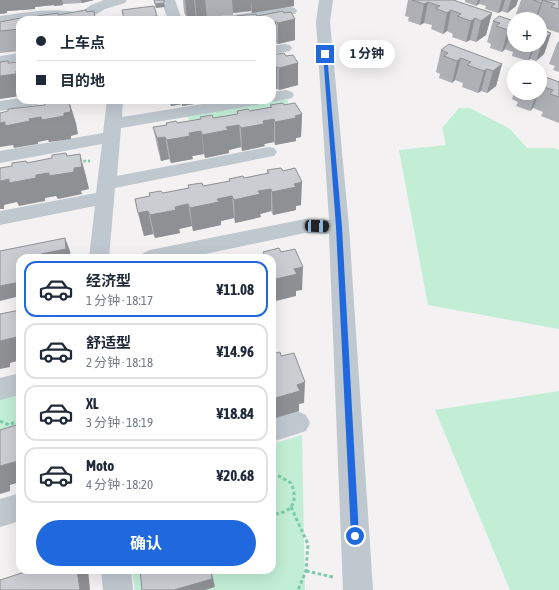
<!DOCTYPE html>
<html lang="zh">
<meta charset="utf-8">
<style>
body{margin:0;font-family:"Asap Condensed","Noto Sans SC",sans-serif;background:#f6f6f7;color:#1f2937;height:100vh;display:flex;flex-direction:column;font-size:15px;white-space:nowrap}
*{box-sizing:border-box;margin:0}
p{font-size:13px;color:#747a83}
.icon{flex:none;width:22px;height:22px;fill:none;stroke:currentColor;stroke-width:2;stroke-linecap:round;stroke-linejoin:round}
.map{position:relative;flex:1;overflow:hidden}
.details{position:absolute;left:16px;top:254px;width:260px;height:320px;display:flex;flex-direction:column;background:#fff;border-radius:12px;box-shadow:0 4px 16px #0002}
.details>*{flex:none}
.top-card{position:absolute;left:16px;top:16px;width:260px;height:88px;border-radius:12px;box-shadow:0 4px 16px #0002;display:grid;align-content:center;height:88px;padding:0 20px;background:#fff}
.controls{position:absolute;left:507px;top:12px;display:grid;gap:8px}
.controls a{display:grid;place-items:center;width:40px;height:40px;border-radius:50%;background:#fff;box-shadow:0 4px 16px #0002;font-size:20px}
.end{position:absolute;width:18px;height:18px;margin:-9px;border:5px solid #2068de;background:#fff;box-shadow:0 0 0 2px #fff}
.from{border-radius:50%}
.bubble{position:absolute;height:28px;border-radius:14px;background:#fff;box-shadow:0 4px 16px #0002;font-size:13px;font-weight:700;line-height:28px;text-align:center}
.car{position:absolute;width:12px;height:24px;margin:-12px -6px;border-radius:5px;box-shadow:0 0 3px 1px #0007;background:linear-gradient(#222 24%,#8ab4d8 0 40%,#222 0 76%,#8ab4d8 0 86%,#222 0)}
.top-card b{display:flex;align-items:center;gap:14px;height:38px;font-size:15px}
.top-card b+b{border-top:1px solid #e0e1e3}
.top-card i{width:10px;height:10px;background:#1f2937}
ul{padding:7px 0 0;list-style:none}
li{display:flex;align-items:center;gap:12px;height:56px;margin:0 8px 6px;padding:0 12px;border:2px solid #e0e1e3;border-radius:12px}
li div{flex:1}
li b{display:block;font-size:15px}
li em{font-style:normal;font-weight:700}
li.current{border-color:#2068de}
li>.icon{width:36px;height:36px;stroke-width:1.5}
.primary-button{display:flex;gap:8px;margin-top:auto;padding:8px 20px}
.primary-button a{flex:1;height:46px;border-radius:24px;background:#2068de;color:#fff;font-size:16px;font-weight:700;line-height:46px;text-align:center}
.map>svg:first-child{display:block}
.green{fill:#c2eed6}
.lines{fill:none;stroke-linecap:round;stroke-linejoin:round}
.path-far1{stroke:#7bcba9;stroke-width:2.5;stroke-dasharray:2.5 2;stroke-linecap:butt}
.path{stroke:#7bcba9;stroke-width:3;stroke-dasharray:3.5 2.5;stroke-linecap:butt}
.minor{fill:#bfc7cf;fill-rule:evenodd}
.wall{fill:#afb0b5}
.shaded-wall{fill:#8e9094}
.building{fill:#cbcdd3;stroke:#8e9094}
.route{fill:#2068de}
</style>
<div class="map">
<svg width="559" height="590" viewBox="0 0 559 590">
<rect width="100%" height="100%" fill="#f3f1f1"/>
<g class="green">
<path d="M287,98L293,118L194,134L187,115Z"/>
<path d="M459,108H470L510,129L527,148H555L559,150V329L428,305L399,150L446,145L442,128Z"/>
<path d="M20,389V438L0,444V394Z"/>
<path d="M559,391V590H510L435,410Z"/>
<path d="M302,435L305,590H135L132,570H272V444Z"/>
</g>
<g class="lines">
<path class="path-far1" d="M79,161H90"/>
<g class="path">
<path d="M0,421L9,425L20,420"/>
<path d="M272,477L279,476L291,483C299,501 292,514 272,514"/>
<path d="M291,507L308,544L306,571L298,590"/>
<path d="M306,571L333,577"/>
</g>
<g class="minor">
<path d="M104,0H127L125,3L105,9L92,17L94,20L56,18L20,20V21L0,24V16C27,12 54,7 80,13L91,5Z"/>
<path d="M161,0H175L182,20H168Z"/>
<path d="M319,0H333L330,22L349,227L373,590H343L329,234L305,233L186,258H140L143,253L150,250L305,219L329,220L316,22Z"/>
<path d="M290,7L295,8L297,11L295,14L254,20H217L219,17L224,16Z"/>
<path d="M285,44L290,45L292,48L290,51L272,54V46Z"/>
<path d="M20,53V61L0,64V56Z"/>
<path d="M286,90L292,92L294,95L292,98L272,102L266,100H272V92Z"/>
<path d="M20,98V100H44L42,103L36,105L0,111V101Z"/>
<path d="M107,100H123L122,117L227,100H264L262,103L256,105L121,128L117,176L268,147L274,148L277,152L274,156L268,157L115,188L109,258H89L95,206L0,225V211L96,193L102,144L0,163V151L103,133Z"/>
<path d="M20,373V395L0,400V378Z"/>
<path d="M297,411L306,415L310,423L306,431L272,442V418Z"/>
<path d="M20,493V521L0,527V499Z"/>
<path d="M101,570H131L133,590H103Z"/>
</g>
</g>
<g class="wall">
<path d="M0,0H94L82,3L63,4V5L54,6V5L35,7V9L7,11V13L0,14Z"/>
<path d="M183,0H294V6L252,13L251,11L233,13V15L207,17V19L197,20L196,18L187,19L184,12Z"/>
<path d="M408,0H453L492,13L486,35L476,42L470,40L466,42L452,37L453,34L447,31L443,34L431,29L432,25L424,23L420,25L408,21L409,17L405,16Z"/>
<path d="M465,0H518L516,6L507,13L502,11L498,13L485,9L486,6L479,4L476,6L465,2Z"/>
<path d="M521,0H559V33L544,28L545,24L540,23V19H519L520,16L516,14Z"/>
<path d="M94,11L96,20H20V51L0,53V22L26,17V19Z"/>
<path d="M283,11L295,40L278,44L276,43L272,20H226L236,19V16H257Z"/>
<path d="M493,21H514V45H540V29L551,33L544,54L536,61L530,59L528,61L512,56L513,52L505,49L502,52L490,48L491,44L487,42Z"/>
<path d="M559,41V72L553,70L555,66L549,64L557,43Z"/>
<path d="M441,50L502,64L496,86L487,93L481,91L478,93L462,87L463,83L455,80L452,83L439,78L440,74L436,72Z"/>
<path d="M272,55L298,85L279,90L277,89H272Z"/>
<path d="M540,75L559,82V123L541,116L543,112L533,108L530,111L516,106L518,102L512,99L514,93H540Z"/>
<path d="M169,100H210L194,102V104L182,106V104L171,106Z"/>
<path d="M270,105H284L302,114L301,137L296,138V141L275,145L274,142L264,144L265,146L242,151L241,147L229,150V153L205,158L204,154L192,156L193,159L171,163L169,159L161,161L158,150L153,127L166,125V123H177L201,119L200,117L213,118L237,114V111H250L271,107Z"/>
<path d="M267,170L301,205L296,206V210L273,215L271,211L260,214L261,217L235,223L234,218L221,221V225L193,231L192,226L179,229L180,233L155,238L153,234L144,236L135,199L189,188L188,185L203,186L230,182L229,179L244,178L267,174Z"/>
</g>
<g class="shaded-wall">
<path d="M0,0H62L63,5L54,6V5L35,7V9L7,11V13L0,14Z"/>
<path d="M81,0H94L82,3Z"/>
<path d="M185,0H194L196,18L187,19Z"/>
<path d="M195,0H205L207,19L197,20Z"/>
<path d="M232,0H251V11L233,13Z"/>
<path d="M251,0H294V6L252,13Z"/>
<path d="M478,0H480L479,4L476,6Z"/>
<path d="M502,0H505L502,11L498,13Z"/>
<path d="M511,0H518L516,6L507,13Z"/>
<path d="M543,0L537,19H535L541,3Z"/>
<path d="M428,2L424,23L420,25L424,4Z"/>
<path d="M164,3L165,7L156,8L155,4Z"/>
<path d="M451,10L447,31L443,34L447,13Z"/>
<path d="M492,13L486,35L476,42L481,21Z"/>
<path d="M157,16L158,20H124Z"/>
<path d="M475,18L470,40L466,42L471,21Z"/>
<path d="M295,19V40L278,44V23Z"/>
<path d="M272,22H276V43L272,44Z"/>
<path d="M512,28L505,49L502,52L508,30Z"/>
<path d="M551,33L544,54L536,61L543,40Z"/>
<path d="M533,45H535L530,59L528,61Z"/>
<path d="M461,58L455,80L452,83L457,61Z"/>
<path d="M8,61L12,74L16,71L20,70V96L0,99V76L8,63Z"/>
<path d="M298,63V85L279,90V68Z"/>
<path d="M502,64L496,86L487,93L493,71Z"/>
<rect x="272" y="67" width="5" height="22"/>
<path d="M487,69L481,91L478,93L484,71Z"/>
<path d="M537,93H539L533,108L530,111Z"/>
<path d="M57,100L62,116L69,101L76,123L78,134L71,136V139L49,142L48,140L38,142V144L14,148L13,145L0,147V150V123L29,119L58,103Z"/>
<path d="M170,100H181L182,104L171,106Z"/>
<path d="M182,100H210L194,102V104L182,106Z"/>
<path d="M302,114L301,137L296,138V141L275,145V122L295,116Z"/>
<path d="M274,119V142L264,144L265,146L242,151L241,128L263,121Z"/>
<path d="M239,125L241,147L229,150V153L205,158L202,135L226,127Z"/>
<path d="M201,131L204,154L192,156L193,159L171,163L167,140L189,133Z"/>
<path d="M165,137L169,159L161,161L157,138Z"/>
<path d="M66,153L73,172L80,154L86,176L89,189L81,191L82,194L58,199L56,196L45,198V201L19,206L17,202L4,205V209H0V181L36,175L67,156Z"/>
<path d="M302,182L301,205L296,206V210L273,215L272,192L294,184Z"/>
<path d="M271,189V211L260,214L261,217L235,223L234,200L258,191Z"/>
<path d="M232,196L234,218L221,221V225L193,231L190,208L217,199Z"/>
<path d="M188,204L192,226L179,229L180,233L155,238L150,215L175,207Z"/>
<path d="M148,211L153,234L144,236L138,213Z"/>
<path d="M65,238L70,251L71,258H42L41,254Z"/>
<path d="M303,267L302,290L296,291V296L272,302V280L294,269Z"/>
<path d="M20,282V296L0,301V286Z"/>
<path d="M17,337L20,341V360L10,363V367L0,369V341Z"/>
<path d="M305,382L304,403L299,404V411L272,419V399L297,385Z"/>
<path d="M18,461L20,464V482L10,485V491L0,494V466Z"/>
<path d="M77,570H88L90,590H80Z"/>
<path d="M211,570L215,587L205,590H174Z"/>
</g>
<g class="building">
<path d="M154,0H164V3L155,4Z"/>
<path d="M412,0H453L492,13L481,21L475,18L471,21L457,16L461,14L451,10L447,13L435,8L440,6L428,2L424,4Z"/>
<path d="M533,0H559V9L551,7L555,4L543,0L541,3Z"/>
<path d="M154,6L157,16L124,20L122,10Z"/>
<path d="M86,10L87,12L94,11L95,18L87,20H20V29L0,31V22L26,17V19L37,18V16L58,13V15Z"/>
<path d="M283,11L284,13L291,12L295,19L278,23L276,22H272V20H207L225,18L226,20L236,18V16L256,14L257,16Z"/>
<path d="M499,16L514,21V29L512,28L508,30L496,26L500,23L493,21Z"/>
<path d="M540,29L551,33L543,40L540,38Z"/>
<path d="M449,44L502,64L493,71L487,69L484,71L467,65L471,62L461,58L457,61L444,56L448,53L441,50Z"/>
<path d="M284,53L286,56L293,55L298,63L279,68L277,67H272V55Z"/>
<path d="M8,61V63L20,62V70L16,71V74L0,76V62Z"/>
<path d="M540,75L559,82V97L550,94L553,90L541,86L540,87Z"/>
<path d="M57,100L58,103L69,101L71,112L64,113V116L42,120L41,117L29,119L30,121L5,126V122L0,123V113L8,111V109L45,105L44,103Z"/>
<path d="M283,103L284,105L295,103L302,114L295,116L296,118L275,122L274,119L263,121L264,124L241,128L239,125L226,127L228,130L202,135L201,131L189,133L190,136L167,140L165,137L157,138L153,127L167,125L166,123L176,121L177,123L201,119L200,117L212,115L213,118L238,114L237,111L248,109L250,111L272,107L270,105Z"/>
<path d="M66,153L67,156L80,154L82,167L74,168V172L49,176V173L36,175V178L9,183V179L0,181V168L12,166V163L26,161L27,163L52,158V155Z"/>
<path d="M281,168L283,171L295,168L302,182L294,184L296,187L272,192L271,189L258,191L260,194L234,200L232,196L217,199L219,202L190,208L188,204L175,207L176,210L150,215L148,211L138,213L135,199L150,196L149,193L161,191L163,193L189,188L188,185L202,183L203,186L230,181L229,179L243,176L244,178L269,173L267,170Z"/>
<path d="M65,238L66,249L41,254L42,258H20V282L0,286V251Z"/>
<path d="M279,248L281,252L295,249L303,267L294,269L297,274L272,280V258H254L265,256L263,252Z"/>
<path d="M20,310V341L17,342V337L0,341V314Z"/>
<path d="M280,352L281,356L294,353L305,382L297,385L300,391L272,399V354Z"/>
<path d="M20,424V467L18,468V461L0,466V430Z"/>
<path d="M31,570H77L80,590H0V580Z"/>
<path d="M140,570H211L212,579L174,590H142Z"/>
</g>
<path class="route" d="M325,52L327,54L342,227L359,536L358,539L355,540L352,539L351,536L336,227L323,54Z"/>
</svg>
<div class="controls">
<a>+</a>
<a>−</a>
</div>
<i class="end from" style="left:355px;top:536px"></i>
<i class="end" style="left:325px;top:54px"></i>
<div class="bubble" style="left:339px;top:40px;width:56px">1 分钟</div>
<i class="car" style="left:317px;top:226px;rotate:92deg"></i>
<div class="top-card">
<b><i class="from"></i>上车点</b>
<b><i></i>目的地</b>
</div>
<section class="details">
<ul>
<li class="current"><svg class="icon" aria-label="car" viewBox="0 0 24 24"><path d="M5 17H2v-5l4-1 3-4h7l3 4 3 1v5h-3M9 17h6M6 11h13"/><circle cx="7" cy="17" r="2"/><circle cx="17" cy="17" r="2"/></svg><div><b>经济型</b><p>1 分钟 · 18:17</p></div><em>¥11.08</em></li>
<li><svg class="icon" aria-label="car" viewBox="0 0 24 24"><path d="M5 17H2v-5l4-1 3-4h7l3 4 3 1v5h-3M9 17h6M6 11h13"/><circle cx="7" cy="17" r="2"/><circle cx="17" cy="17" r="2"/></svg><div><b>舒适型</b><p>2 分钟 · 18:18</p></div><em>¥14.96</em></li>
<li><svg class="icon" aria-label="car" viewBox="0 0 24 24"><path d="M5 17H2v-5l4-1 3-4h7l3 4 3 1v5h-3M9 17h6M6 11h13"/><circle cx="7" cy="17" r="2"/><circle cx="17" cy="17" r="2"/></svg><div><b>XL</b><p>3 分钟 · 18:19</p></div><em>¥18.84</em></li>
<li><svg class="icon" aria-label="car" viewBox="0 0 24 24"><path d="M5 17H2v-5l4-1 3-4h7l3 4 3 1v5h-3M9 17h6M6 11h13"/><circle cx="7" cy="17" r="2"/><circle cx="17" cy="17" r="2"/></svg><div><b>Moto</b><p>4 分钟 · 18:20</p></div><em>¥20.68</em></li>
</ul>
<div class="primary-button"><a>确认</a></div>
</section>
</div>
